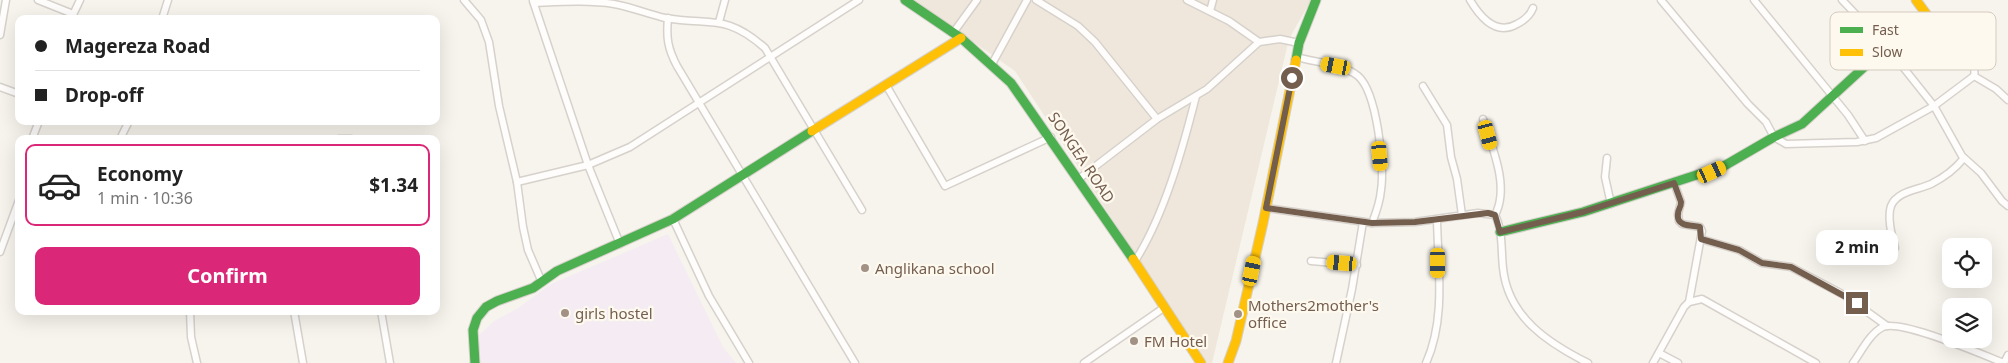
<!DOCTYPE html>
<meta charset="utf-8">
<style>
body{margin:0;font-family:"Noto Sans",sans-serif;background:#f2f2f2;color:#222;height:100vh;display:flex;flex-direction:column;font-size:19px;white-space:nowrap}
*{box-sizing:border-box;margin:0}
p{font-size:16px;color:#767676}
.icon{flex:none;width:28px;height:28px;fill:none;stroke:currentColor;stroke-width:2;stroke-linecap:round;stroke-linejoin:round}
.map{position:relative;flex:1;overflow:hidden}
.details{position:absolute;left:15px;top:135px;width:425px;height:180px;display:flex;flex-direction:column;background:#fff;border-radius:10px;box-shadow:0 5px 20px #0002}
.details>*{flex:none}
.hud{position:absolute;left:15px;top:15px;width:425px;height:110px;border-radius:10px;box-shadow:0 5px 20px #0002;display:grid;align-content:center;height:110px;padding:0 20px;background:#fff}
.buttons{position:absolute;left:1942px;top:238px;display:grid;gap:10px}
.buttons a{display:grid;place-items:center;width:50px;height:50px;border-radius:10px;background:#fff;box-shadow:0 5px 20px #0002;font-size:25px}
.end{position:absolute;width:22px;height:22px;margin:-11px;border:6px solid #745e4e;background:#fff;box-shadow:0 0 0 2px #fff}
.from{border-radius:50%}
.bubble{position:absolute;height:35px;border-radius:10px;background:#fff;box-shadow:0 5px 20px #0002;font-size:16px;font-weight:700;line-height:35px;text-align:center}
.car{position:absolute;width:15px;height:30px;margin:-15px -8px;border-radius:6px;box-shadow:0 0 4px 1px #0007;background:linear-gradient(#f5c518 24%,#345 0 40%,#f5c518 0 76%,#345 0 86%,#f5c518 0)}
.hud b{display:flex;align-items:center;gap:18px;height:48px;font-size:19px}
.hud b+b{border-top:1px solid #e0e0e0}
.hud i{width:12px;height:12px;background:#222}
ul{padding:9px 0 0;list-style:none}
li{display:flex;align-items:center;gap:15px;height:82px;margin:0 10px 8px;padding:0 10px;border:2px solid transparent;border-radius:10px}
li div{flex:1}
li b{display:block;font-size:19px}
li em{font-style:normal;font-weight:700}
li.selected{border-color:#db2777}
li>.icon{width:45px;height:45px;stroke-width:1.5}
.primary-button{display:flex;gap:10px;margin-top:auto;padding:10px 20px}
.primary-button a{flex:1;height:58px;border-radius:10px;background:#db2777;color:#fff;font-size:20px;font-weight:700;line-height:58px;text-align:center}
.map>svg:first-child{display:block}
.residential{fill:#efe7db}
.education{fill:#f4ecf2}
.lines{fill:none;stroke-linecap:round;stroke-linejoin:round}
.street-casing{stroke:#d6d1cb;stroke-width:9}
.fast-casing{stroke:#d7d1cb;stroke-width:11}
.slow-casing{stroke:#d7d1cb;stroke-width:11}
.street{stroke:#fefdfc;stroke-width:6}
.fast{stroke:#4caf50;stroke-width:9}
.slow{stroke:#ffc107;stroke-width:9}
.route{stroke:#745e4e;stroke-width:6}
.poi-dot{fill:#a29286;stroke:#fef9ef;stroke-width:2}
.labels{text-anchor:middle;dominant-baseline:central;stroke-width:4.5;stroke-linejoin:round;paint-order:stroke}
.street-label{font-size:15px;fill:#745e4e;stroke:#fef9ef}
.poi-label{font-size:15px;fill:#745e4e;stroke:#fef9ef;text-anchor:start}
.key{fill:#fef9ef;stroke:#d5cabf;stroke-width:1}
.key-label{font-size:14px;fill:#745e4e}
</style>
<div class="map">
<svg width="2008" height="363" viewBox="0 0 2008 363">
<rect width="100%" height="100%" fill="#f7f4ed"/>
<path class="residential" d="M913,0H1311L1289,39L1212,363H1207L1015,71Z"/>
<path class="education" d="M668,234L723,347L736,363H481L477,337L494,321L518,308L551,284Z"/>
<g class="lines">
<defs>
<g id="street">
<path d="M38,0L73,14"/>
<path d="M464,0L481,20L489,42L499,106L517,182L523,227L528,250L541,280"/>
<path d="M1036,0L1078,26L1095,42L1157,119"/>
<path d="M1187,0L1229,21L1259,42"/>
<path d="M1470,0C1480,17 1496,36 1517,24C1525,20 1530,16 1533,8"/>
<path d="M1661,0L1748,104L1766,122L1774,137L1786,144L1857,142L1876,138L1934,106L1974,76C1977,64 1963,41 1954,33C1947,25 1936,20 1927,15"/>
<path d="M1754,0L1848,115L1865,141"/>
<path d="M1842,0L1887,47L1934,106L1962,156L1981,173L2002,201L2008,206"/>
<path d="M533,1L588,165L620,244"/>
<path d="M534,3C560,2 588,0 614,4C631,7 648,14 665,18C711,26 725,13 765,48L862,210"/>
<path d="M1210,11L1213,0"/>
<path d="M668,18C666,38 668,49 677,66L855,363"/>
<path d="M71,19L80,0"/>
<path d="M162,19L168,0"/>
<path d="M719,22L725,0"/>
<path d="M1867,26L1907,30"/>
<path d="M953,33L977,0"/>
<path d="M0,35L6,0"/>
<path d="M1297,57C1316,63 1342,63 1358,76C1377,92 1385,167 1381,190C1380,202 1376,213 1372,223"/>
<path d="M992,64L1027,0"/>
<path d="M1974,76L1996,89L2008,100"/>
<path d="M886,85L945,186L1051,137"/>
<path d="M1423,86L1447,125L1451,157L1457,179L1462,215"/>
<path d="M0,87L19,94"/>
<path d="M1483,119C1492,147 1510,187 1495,215"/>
<path d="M32,139L39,121"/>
<path d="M120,139L129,121"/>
<path d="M339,139H351"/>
<path d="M1607,158L1605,177L1611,204"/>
<path d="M1080,178L1157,119L1207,89L1259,42L1280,39L1299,43"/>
<path d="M517,182L588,165L630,147L859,0"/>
<path d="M1674,183L1681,202L1678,214L1679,221L1682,224L1700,227L1702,231L1689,302"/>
<path d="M1267,208L1372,223L1415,222L1478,213L1495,215C1503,231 1501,250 1503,268C1508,317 1548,343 1588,363"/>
<path d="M673,219L709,296L749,363"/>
<path d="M1701,239L1739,250L1762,263L1791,267L1844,295L1887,326"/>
<path d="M1895,248C1892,236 1887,218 1891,206C1897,191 1918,190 1931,184C1943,178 1956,168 1964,158"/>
<path d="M0,252L19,200"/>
<path d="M1135,261C1164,216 1183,148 1196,96"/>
<path d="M1311,261L1357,265"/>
<path d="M190,311L191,337L197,363"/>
<path d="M294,311L303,363"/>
<path d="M381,311L390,363"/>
<path d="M1659,353L1678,363"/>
<path d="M1084,363L1165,307"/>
<path d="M1336,363L1352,289L1363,222"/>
<path d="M1426,363C1446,319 1438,267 1437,220"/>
<path d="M1653,363L1684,307L1689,302L1702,299L1816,363"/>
<path d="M1853,363C1861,352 1870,333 1883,327C1901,319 1983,355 2004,363"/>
<path d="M2004,363L2008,355"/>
</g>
<g id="fast">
<path d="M905,0L961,38L1011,83L1133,259"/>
<path d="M1296,60L1299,43L1316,0"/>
<path d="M1500,232L1583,212L1724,166L1774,137L1802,124L1874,58"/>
<path d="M475,363L473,330L477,318L486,307L497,301L533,288L557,271L673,219L812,131"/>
</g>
<g id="slow">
<path d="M1874,58L1927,15L1916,0"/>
<path d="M812,131L961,38"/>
<path d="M1133,259L1201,363"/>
<path d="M1228,363L1236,341L1263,223L1296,60"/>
</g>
</defs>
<use href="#street" class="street-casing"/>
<use href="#fast" class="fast-casing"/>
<use href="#slow" class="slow-casing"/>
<use href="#street" class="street"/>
<use href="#fast" class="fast"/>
<use href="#slow" class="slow"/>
</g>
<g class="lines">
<path class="route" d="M1292,78L1266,208L1372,223L1415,222L1488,213L1495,215L1500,232L1583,212L1674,183L1681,202C1681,208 1678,209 1678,214C1676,227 1692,225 1700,227L1701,239L1739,250L1762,263L1791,267L1857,303"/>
</g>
<g class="poi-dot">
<circle cx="865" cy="268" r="5"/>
<circle cx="565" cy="313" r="5"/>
<circle cx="1238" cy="314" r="5"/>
<circle cx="1134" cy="341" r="5"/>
</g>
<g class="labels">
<g class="street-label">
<text transform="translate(1082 157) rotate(56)">SONGEA ROAD</text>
</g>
<g class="poi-label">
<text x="875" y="268">Anglikana school</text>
<text x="1248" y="305">Mothers2mother's<tspan x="1248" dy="17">office</tspan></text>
<text x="575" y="313">girls hostel</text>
<text x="1144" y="341">FM Hotel</text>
</g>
</g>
<rect x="1830" y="12" width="166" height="58" rx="8" class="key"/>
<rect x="1840" y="27" width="23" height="6" fill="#4caf50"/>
<rect x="1840" y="49" width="23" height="7" fill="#ffc107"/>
<g class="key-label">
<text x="1872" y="35">Fast</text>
<text x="1872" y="57">Slow</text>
</g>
</svg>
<div class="buttons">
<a><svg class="icon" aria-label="locate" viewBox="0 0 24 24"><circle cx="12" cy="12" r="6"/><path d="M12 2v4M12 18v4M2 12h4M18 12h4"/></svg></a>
<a><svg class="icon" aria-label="layers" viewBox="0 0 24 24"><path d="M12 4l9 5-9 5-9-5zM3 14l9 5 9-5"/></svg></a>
</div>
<i class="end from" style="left:1292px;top:78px"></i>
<i class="end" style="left:1857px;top:303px"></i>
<div class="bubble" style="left:1816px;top:230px;width:82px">2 min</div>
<i class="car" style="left:1336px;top:66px;rotate:281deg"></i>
<i class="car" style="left:1488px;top:135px;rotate:165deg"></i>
<i class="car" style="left:1380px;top:156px;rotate:175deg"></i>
<i class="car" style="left:1712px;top:172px;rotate:65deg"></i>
<i class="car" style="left:1342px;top:263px;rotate:275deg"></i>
<i class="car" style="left:1438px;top:263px;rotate:180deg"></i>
<i class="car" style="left:1252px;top:271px;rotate:12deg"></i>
<div class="hud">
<b><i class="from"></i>Magereza Road</b>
<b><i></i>Drop-off</b>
</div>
<section class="details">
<ul>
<li class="selected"><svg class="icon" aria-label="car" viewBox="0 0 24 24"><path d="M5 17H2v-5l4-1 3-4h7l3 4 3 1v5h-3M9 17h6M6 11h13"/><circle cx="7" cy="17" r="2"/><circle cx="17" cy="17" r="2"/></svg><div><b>Economy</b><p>1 min · 10:36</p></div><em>$1.34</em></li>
</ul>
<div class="primary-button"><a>Confirm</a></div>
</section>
</div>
